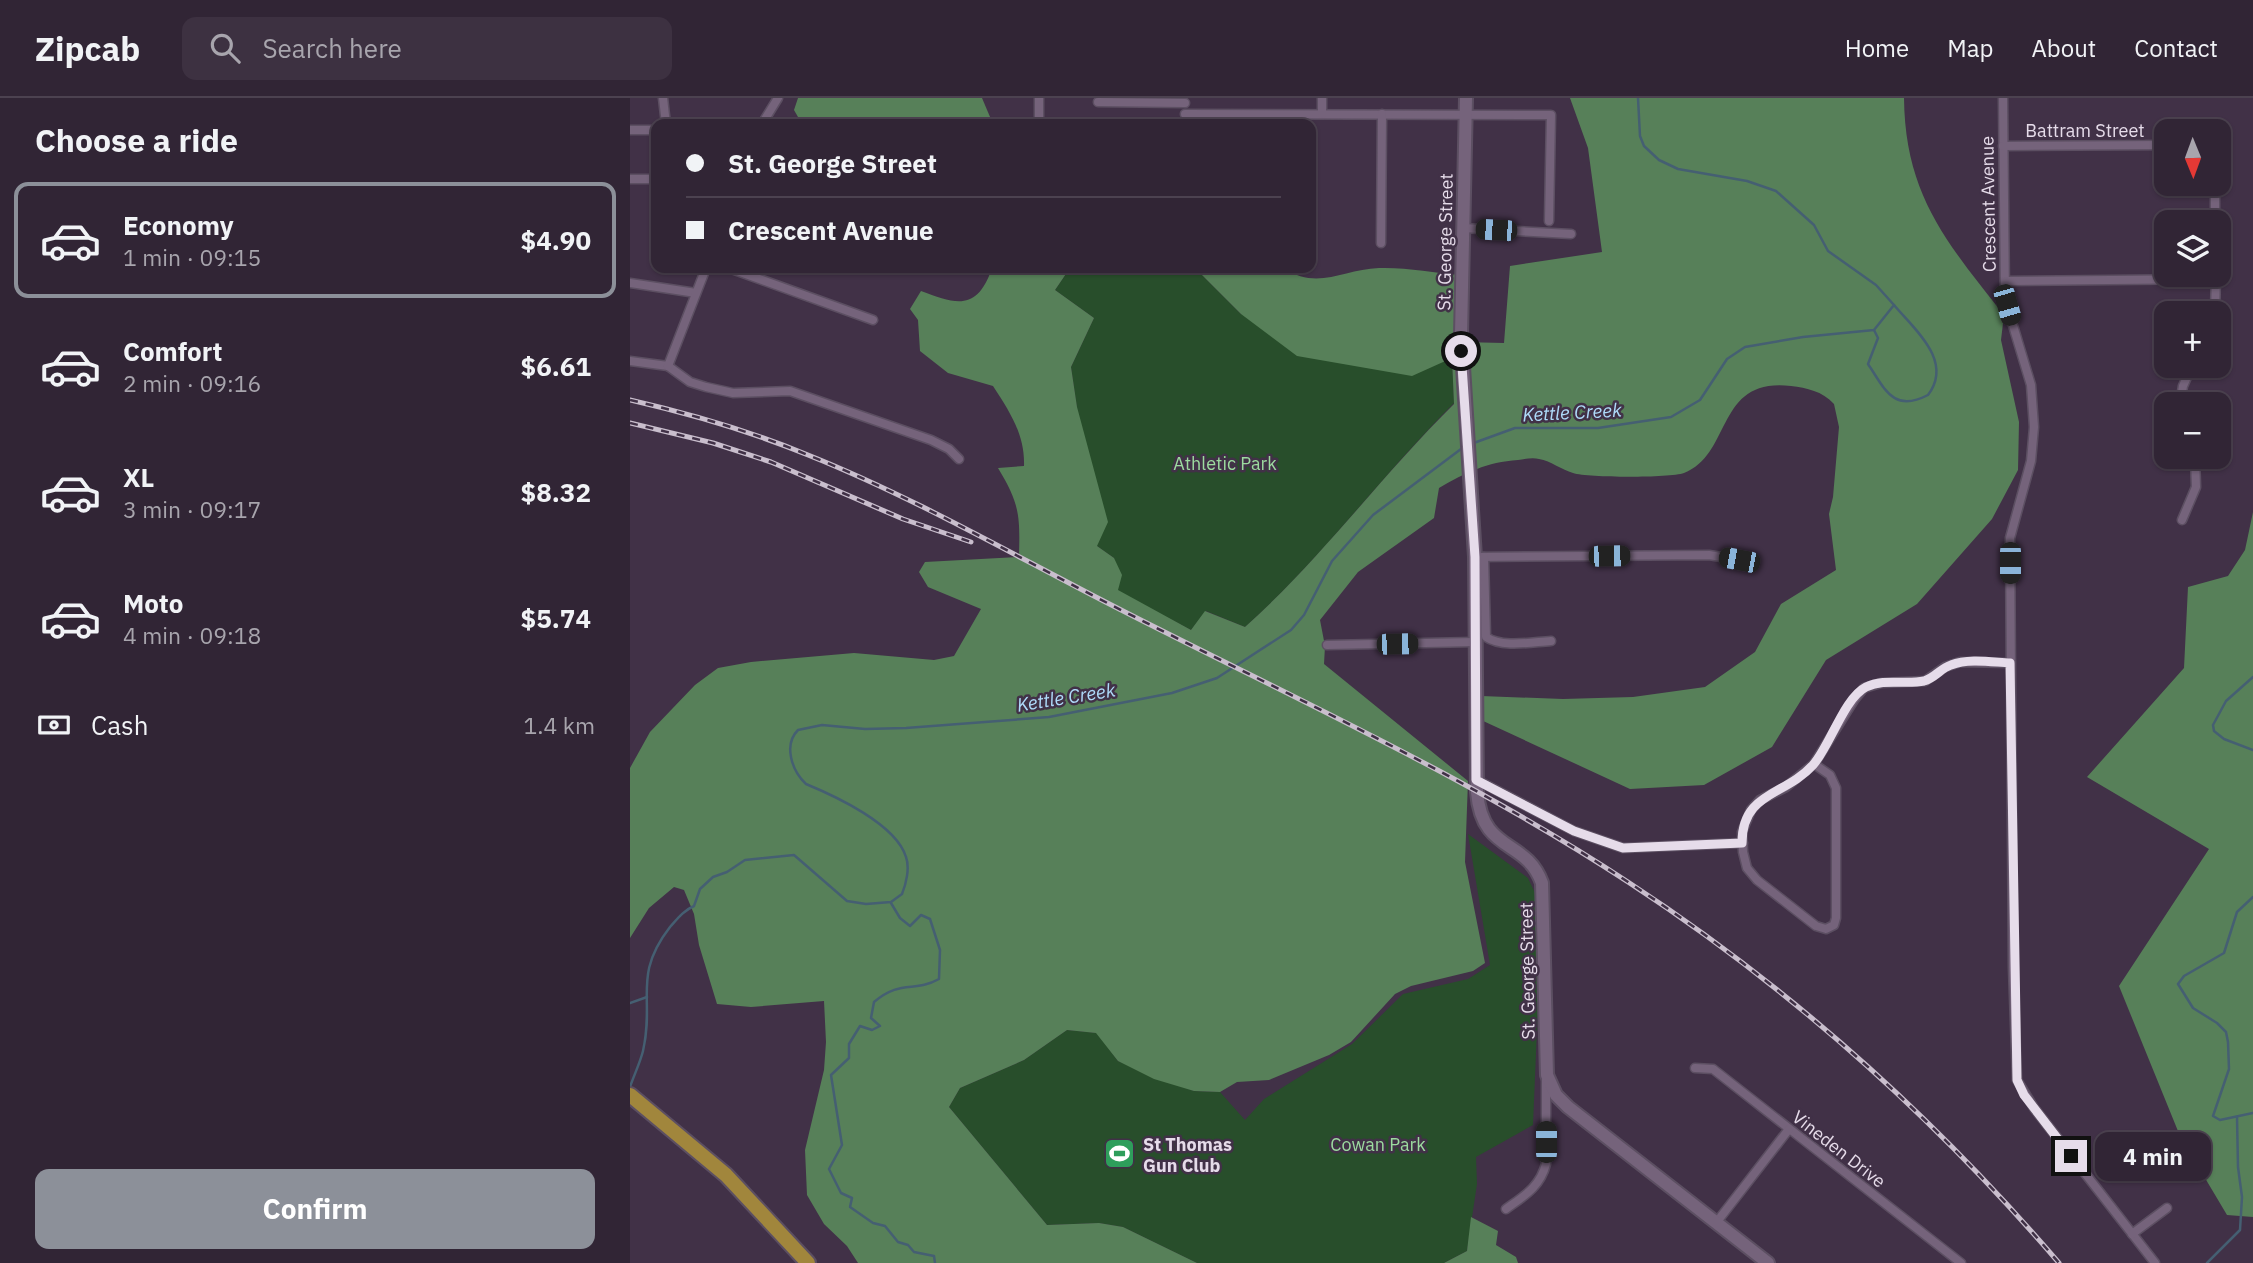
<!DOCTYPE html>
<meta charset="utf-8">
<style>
body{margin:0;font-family:"IBM Plex Sans",sans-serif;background:#3d3141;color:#f1f3f6;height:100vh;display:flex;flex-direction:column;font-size:26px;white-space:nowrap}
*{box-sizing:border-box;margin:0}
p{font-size:23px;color:#a8a5ad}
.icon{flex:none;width:38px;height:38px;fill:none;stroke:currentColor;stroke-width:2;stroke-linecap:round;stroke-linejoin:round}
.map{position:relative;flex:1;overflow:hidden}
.panel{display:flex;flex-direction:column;background:#312535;width:630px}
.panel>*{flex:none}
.top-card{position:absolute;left:21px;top:21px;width:665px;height:154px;border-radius:14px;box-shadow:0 2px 5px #0004,0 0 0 2px #4c4250;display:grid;align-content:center;height:154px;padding:0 35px;background:#312535}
.needle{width:46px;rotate:179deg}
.tools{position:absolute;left:1524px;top:21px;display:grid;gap:14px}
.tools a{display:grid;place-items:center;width:77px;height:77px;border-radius:14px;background:#312535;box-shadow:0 2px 5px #0004,0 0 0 2px #4c4250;font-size:35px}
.end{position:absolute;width:32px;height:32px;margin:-16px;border:9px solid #e6dcea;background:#111;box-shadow:0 0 0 4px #111}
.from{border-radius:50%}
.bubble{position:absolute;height:49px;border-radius:14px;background:#312535;box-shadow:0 2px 5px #0004,0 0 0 2px #4c4250;font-size:23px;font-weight:800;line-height:49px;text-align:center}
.car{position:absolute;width:21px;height:42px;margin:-21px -10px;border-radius:9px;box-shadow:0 0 5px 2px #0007;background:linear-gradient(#222 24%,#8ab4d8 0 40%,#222 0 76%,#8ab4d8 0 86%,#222 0)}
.top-card b{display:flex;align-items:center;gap:24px;height:66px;font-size:26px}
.top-card b+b{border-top:2px solid #4c4250}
.top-card i{width:18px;height:18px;background:#f1f3f6}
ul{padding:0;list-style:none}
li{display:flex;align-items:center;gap:21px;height:116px;margin:0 14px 10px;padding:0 21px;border:4px solid transparent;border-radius:14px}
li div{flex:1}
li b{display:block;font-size:26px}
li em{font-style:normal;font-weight:800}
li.active{border-color:#8c9099}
li>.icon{width:63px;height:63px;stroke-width:1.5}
h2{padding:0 35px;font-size:32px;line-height:84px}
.pay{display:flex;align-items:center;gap:18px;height:77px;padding:0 35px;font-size:26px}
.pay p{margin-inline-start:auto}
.action{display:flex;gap:14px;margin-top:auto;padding:14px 35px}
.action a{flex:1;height:80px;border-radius:14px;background:#8c9099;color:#fff;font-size:28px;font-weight:800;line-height:80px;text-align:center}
header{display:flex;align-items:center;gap:42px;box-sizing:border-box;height:98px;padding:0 35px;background:#312535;border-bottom:2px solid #4c4250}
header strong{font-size:33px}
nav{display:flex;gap:38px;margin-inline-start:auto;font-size:24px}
.search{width:490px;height:63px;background:#3d3141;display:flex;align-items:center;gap:18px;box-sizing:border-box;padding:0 24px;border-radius:14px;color:#a8a5ad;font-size:26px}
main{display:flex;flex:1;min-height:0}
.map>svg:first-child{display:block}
.green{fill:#284e2b}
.forest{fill:#578059}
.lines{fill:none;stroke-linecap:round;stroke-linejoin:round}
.stream{stroke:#455f72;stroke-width:2.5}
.street-casing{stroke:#5c4f62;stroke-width:11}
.secondary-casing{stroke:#5c4f62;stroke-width:16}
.highway-casing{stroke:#5c4f62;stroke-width:18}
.street{stroke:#75637b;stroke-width:8}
.secondary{stroke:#75637b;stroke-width:12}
.highway{stroke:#a1863c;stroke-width:14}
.rail-casing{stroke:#c9becd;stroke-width:5}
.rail{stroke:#413147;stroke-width:2.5;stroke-dasharray:8;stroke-linecap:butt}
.route{stroke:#e6dcea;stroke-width:9}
.labels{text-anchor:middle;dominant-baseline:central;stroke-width:5;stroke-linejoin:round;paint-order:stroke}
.street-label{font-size:18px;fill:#e6dcea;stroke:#413147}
.park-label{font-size:18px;fill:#9cdb9f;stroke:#413147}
.poi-label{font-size:18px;font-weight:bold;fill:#e6dcea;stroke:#413147;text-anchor:start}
.water-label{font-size:19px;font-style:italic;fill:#aedaf9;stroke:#413147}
</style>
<header>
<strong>Zipcab</strong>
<div class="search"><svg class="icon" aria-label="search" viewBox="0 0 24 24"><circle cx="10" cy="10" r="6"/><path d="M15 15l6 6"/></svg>Search here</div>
<nav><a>Home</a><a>Map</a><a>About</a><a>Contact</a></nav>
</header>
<main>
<section class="panel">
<h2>Choose a ride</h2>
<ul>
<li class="active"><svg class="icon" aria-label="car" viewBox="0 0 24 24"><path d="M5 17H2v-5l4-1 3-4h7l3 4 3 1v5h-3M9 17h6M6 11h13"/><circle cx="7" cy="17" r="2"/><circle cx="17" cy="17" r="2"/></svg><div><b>Economy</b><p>1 min · 09:15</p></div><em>$4.90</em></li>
<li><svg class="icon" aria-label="car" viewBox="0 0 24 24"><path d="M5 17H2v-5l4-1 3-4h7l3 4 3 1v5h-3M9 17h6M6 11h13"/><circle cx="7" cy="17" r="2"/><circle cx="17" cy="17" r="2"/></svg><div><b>Comfort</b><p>2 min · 09:16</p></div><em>$6.61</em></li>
<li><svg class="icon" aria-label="car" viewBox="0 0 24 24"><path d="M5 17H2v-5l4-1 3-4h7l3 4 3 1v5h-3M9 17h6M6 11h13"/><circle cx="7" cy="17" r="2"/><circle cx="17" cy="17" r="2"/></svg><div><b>XL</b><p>3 min · 09:17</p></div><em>$8.32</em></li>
<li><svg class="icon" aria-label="car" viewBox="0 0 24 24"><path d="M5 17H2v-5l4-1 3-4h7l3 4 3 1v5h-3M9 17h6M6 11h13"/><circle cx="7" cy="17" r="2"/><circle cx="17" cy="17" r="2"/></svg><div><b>Moto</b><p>4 min · 09:18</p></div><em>$5.74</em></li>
</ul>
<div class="pay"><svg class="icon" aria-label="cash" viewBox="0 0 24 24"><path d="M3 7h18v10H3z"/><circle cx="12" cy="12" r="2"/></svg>Cash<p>1.4 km</p></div>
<div class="action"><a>Confirm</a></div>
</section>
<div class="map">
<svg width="1623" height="1165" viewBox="0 0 1623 1165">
<rect width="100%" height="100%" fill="#413147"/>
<g class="green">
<path d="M440,170H565L611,216L822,259L824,305C752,377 691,461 615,529L576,513L561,532L487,493L484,460L467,448L441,269L464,220L425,192Z"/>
<path d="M838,736L898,780L912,810L903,1027L846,1059L847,1086L837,1153L814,1165H567L493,1129L469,1125L417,1127L319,1009L330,990L394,962L437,932L467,935L488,963L564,993L590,994L615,1022L634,1001L722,946L773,896L838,881L860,867Z"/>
</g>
<g class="forest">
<path d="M168,0H352L363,26H172L164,12Z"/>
<path d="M940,0H1274C1275,97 1317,145 1374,217L1371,242L1389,324L1388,372L1362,421L1287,506L1196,562L1142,649L1074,687L1000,691L851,622V598L933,601L1003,599L1075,589L1125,554L1151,506L1206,472L1199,416L1203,399L1209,329L1204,306C1192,293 1177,290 1161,288C1085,279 1103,356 1054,375C1039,380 959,380 943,375C932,372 921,363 909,361C903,359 894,361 888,362C857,364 835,375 809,390L804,420L728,474L690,522L695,548L694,566L838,683L835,764L855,865L843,873L781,888L765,896L721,944L699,957L639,982L607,984L590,994L564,993L524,981L488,963L466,935L437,932L394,962L330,990L319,1009L417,1127L469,1125L493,1129L567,1165H228L217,1148L194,1126L177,1097L175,1052L194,972L196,944L194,903L121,909L87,906L69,847L64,816L54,792L44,789L19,810L0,840V670L20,634L65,587L88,570L121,564L224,555L304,562L324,558L351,511L298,489L289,474L295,464L389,459C390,418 390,406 368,370L394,368C395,337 380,314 363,288L318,275L290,253L288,222L280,211L291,193C326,206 347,214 362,170H440L425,192L464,220L441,269L447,309L478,424L467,448L484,460L492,477L488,492L561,532L575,513L615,529C691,461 752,377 824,306L822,260L782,278L667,258L611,216L565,170H654C687,193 714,171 749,170C775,169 804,175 831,177V244L874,245L880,168L972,154L958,50Z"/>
<path d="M1623,414V1119L1597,1117L1550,1038L1489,888L1579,751L1457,679L1554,570L1558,489L1598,478L1615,452Z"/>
<path d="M841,1119L868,1133L866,1147L886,1159L888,1165H814L837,1153Z"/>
</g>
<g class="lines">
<g class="stream">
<path d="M1244,232L1248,240L1238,266C1255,291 1263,315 1298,297C1324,263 1284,231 1264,207"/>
<path d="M841,346L885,330H968L1041,319L1070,302L1097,261L1115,249L1173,239L1244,232L1264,207L1246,187L1198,153L1184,127L1146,93L1117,83L1048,71L1029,62L1014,48L1010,38L1008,0"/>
<path d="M1623,579L1596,603L1583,627L1584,633L1594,641L1623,652"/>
<path d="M1623,799L1607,814L1594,855L1554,878L1548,886L1563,910L1587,925L1596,934L1598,944L1599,971L1583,1018L1590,1022L1623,1015"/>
<path d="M261,805L270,820L280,828L291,817L300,821L310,852L309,881C284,895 271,881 244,904L241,920L250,928L242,932L230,928L219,946V960L201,977L212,1047L199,1071L211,1095L222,1100L220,1109L243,1125L255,1128L268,1144L278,1147L284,1154L304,1158L305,1165"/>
<path d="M0,905L17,899"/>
<path d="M0,989C4,977 10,965 13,953C25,901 2,878 40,829C48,820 53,813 64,808L70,791L83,779L97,774L115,762L164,757L217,803L236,806L261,804L272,796C276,786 280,770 276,759C266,726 205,698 176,686C162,673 153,647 168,632L192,627L235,631L276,630L419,619L542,595L587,580L661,532L674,517L702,463L743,417L835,348"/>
<path d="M1577,1165L1610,1132L1612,1099L1608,1069L1607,1019"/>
</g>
<defs>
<g id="street">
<path d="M33,0L36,26"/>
<path d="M1373,0L1375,201L1401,287L1404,329L1401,363L1380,440L1383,869L1387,982L1404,1010L1525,1165"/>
<path d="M468,4L555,5"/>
<path d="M555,16L921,17L919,123"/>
<path d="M692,16V0"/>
<path d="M132,26L148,0"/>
<path d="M409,26V0"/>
<path d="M0,32H26"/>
<path d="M1373,48L1536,47"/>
<path d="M0,81H24L26,75"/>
<path d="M1585,86V124"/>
<path d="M833,130L941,136"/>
<path d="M751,145L752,16"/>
<path d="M99,170L243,222"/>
<path d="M1375,183L1586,181"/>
<path d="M0,185L66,195"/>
<path d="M1585,215L1586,177"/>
<path d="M0,263L38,268"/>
<path d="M38,268L60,284L76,289L103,295L160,293L301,342L319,351L329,361"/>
<path d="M38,268L76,170"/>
<path d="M1550,306L1553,288L1562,268"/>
<path d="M1552,422L1566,389L1565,359"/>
<path d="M845,459L1079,457L1109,462"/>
<path d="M854,459L856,539C872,550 902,544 921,543"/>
<path d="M697,547L844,544"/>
<path d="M1184,666L1200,677L1206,690V820L1204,827L1196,831L1186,828L1127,782L1117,770L1113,754L1112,734L1121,712L1130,702L1156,689L1184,666L1224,602L1234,590L1251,585L1295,583L1315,569L1330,564L1380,565"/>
<path d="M847,682L944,733L993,750L1113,745"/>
<path d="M1065,970L1083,971L1331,1165"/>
<path d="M876,1111C894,1098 910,1089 916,1066V982"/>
<path d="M1086,1125L1159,1031"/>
<path d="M1502,1136L1537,1110"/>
</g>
<path id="secondary" d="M836,0L831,237L845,459L847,694C852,756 896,740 912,785L917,977L926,997L938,1009L1138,1165"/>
<path id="highway" d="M0,997L96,1077L178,1165"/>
</defs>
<use href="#street" class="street-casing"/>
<use href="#secondary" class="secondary-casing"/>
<use href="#highway" class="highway-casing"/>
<use href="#street" class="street"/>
<use href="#secondary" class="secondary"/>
<use href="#highway" class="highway"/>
<defs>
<g id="rail">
<path d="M0,302C61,316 120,333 178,357C288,401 392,462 497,515C666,601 840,680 998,784C1159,889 1304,1019 1429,1165"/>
<path d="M0,325L83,345L141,364L273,421L341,444"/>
</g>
</defs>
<use href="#rail" class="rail-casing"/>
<use href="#rail" class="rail"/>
</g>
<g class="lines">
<path class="route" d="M831,253L845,459L846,682L944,733L993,750L1112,745C1112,694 1155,698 1183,667C1200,648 1214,600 1236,589C1254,580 1276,587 1294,583C1305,580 1311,570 1321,567C1339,560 1361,564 1380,565L1387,982L1394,997L1441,1058"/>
</g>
<defs>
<symbol id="stadium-square" viewBox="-11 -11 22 22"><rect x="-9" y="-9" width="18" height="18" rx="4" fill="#2e9e5b" stroke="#413147"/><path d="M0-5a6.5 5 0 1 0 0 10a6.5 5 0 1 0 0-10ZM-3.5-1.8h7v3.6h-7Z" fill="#fff"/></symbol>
</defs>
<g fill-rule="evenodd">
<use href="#stadium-square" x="472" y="1038" width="35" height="35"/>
</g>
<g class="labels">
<g class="street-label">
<text x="1455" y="32">Battram Street</text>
<text transform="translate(1358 106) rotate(-91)">Crescent Avenue</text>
<text transform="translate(815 144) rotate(-89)">St. George Street</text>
<text transform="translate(897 873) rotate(-91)">St. George Street</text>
<text transform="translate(1209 1051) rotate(38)">Vineden Drive</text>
</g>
<g class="park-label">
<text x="595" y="365">Athletic Park</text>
<text x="748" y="1046">Cowan Park</text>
</g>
<g class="poi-label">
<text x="513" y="1046">St Thomas<tspan x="513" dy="21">Gun Club</tspan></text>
</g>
<g class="water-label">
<text transform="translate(942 314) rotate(-3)">Kettle Creek</text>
<text transform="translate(436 599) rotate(-9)">Kettle Creek</text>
</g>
</g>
</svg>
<div class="tools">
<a><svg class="needle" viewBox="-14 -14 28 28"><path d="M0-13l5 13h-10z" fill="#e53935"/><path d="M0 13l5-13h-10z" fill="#a8a5ad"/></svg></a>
<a><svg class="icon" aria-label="layers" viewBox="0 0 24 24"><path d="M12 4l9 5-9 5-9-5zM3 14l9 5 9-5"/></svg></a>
<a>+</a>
<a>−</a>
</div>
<i class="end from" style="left:831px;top:253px"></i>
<i class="end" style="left:1441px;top:1058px"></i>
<div class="bubble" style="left:1465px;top:1034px;width:116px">4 min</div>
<i class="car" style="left:866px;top:132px;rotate:273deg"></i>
<i class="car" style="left:1377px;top:207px;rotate:164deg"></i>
<i class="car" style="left:979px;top:458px;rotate:89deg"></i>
<i class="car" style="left:1109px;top:462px;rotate:281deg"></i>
<i class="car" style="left:1380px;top:465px;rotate:180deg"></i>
<i class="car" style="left:767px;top:546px;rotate:89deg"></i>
<i class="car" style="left:916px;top:1044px;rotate:0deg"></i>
<div class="top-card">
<b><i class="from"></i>St. George Street</b>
<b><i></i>Crescent Avenue</b>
</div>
</div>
</main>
